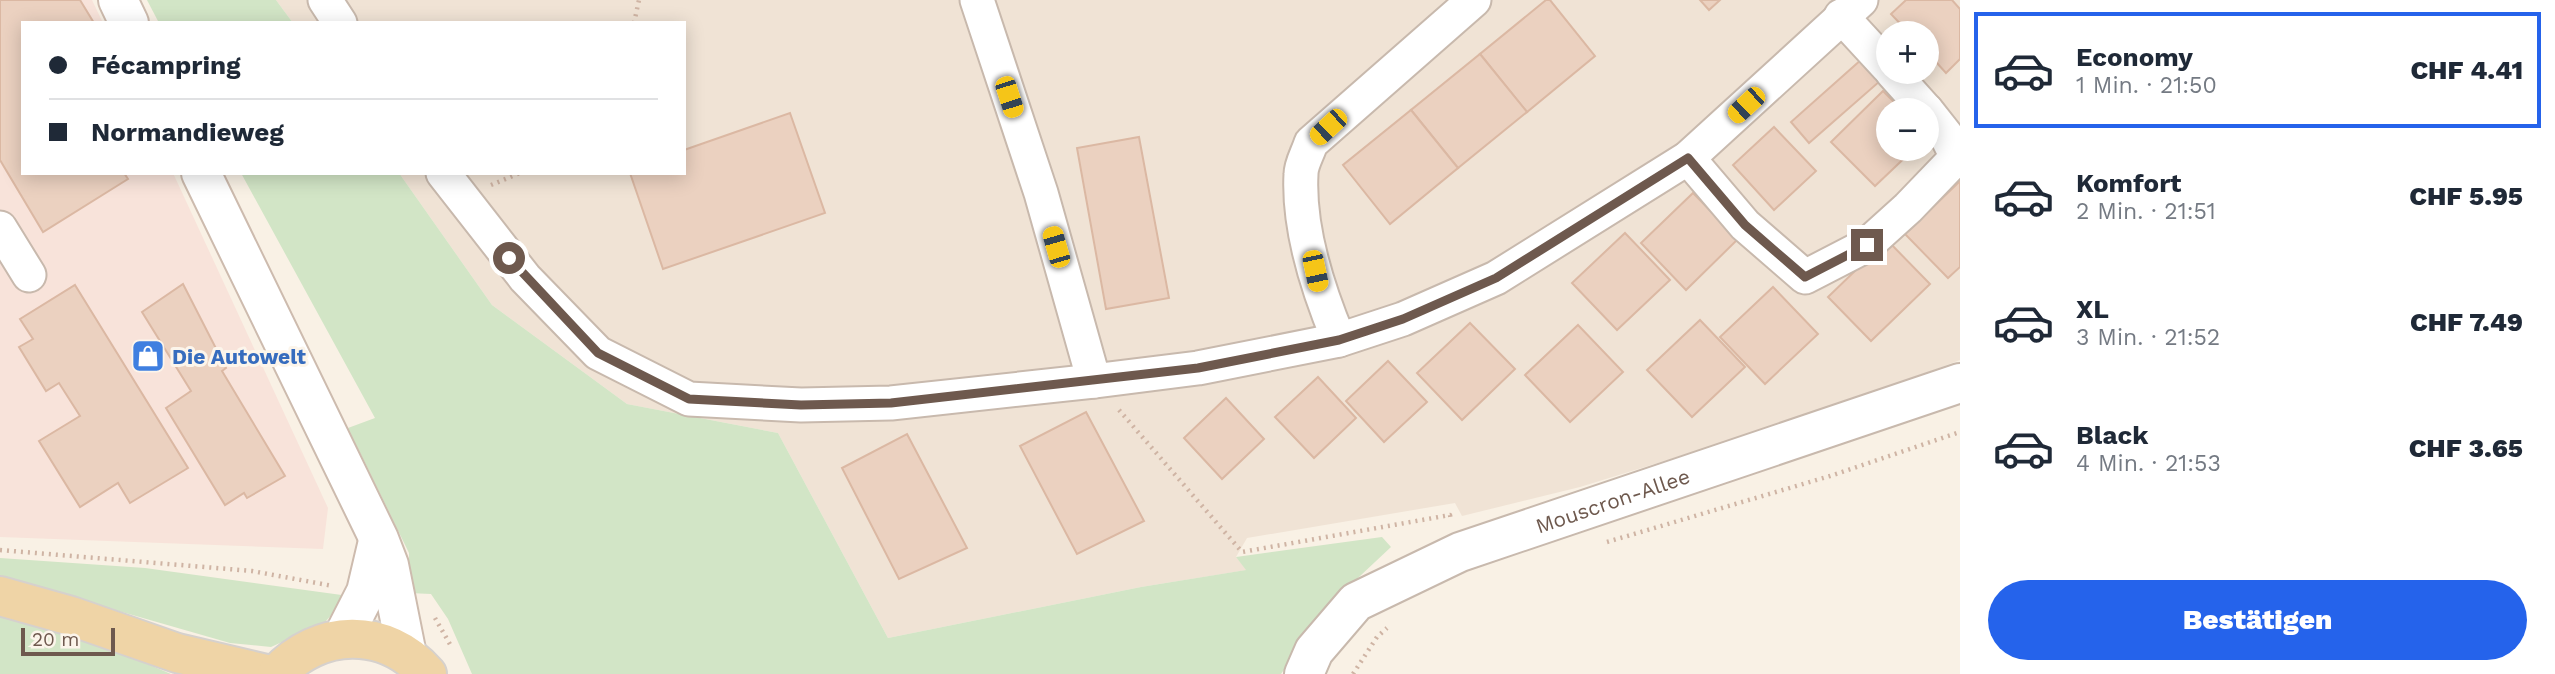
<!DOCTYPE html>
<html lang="de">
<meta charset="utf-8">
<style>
body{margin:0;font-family:"Work Sans",sans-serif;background:#f6f6f7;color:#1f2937;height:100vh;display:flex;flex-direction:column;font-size:26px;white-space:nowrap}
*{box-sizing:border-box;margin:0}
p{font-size:23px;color:#747a83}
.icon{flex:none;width:38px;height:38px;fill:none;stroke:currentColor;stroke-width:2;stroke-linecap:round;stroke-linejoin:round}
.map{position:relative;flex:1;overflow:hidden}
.sheet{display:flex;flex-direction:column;background:#fff;width:595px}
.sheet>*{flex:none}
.hud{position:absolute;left:21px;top:21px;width:665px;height:154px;border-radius:0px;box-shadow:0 4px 18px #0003;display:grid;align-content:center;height:154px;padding:0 28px;background:#fff}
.fabs{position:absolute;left:1876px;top:21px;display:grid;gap:14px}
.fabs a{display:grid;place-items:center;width:63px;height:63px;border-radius:50%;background:#fff;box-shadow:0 4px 18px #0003;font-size:35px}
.scale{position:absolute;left:21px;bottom:18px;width:94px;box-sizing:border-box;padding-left:7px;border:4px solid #6e594e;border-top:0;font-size:19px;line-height:24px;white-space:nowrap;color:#6e594e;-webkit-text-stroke:5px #fcf5eb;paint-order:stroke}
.end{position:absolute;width:32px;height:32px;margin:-16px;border:9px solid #6e594e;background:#fff;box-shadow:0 0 0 4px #fff}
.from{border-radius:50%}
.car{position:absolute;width:21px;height:42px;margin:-21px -10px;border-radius:9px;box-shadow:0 0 5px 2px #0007;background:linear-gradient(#f5c518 24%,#345 0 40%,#f5c518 0 76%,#345 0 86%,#f5c518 0)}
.hud b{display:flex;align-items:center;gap:24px;height:66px;font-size:26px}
.hud b+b{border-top:2px solid #e0e1e3}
.hud i{width:18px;height:18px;background:#1f2937}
ul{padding:12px 0 0;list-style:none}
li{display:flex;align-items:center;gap:21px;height:116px;margin:0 14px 10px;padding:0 14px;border:4px solid transparent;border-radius:0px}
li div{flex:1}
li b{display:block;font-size:26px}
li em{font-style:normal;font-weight:800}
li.current{border-color:#2563eb}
li>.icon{width:63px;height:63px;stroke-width:1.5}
.button{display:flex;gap:14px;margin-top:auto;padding:14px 28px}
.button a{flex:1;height:80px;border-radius:42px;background:#2563eb;color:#fff;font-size:28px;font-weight:800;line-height:80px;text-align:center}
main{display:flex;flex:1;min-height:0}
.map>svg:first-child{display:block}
.residential{fill:#f0e3d5;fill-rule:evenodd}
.commercial{fill:#f8e3da}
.green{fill:#d2e5c6}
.building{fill:#ebd1c0;stroke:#dbb8a3;stroke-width:2}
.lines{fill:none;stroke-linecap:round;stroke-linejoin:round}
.minor-casing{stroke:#c8b9ad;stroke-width:37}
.tertiary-casing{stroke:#c8b9ad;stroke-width:42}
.secondary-casing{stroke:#cdbbae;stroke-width:42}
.primary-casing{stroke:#d6d1cd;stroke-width:42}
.path{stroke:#cfb4a4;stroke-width:4.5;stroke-dasharray:2 5;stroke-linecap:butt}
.minor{stroke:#fff;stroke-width:33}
.tertiary{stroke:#fff;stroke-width:38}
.secondary{stroke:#fff;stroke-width:38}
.primary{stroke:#efd4a6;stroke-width:38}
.route{stroke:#6e594e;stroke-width:9}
.labels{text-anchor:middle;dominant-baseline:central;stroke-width:6;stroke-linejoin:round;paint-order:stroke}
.shop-label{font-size:21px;font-weight:bold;fill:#366cbe;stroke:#fcf5eb;text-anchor:start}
.street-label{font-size:21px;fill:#6e594e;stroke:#fcf5eb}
</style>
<main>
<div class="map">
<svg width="1960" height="674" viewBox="0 0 1960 674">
<rect width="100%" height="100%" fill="#f9f1e5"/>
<path class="residential" d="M276,0H1960V360L1826,411L1580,487L1462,516L1455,503L1247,538L1236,557L1247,570L1141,587L888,638L778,433L627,404L492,305L399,173H684V23H293ZM1888,33H1927V72H1888ZM1888,110H1927V149H1888Z"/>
<path class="commercial" d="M0,0H92L103,23H23V173H173L328,508L323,549L0,537Z"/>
<g class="green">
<path d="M147,0H276L293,23H159Z"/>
<path d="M241,173H399L492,305L627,404L778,433L888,638L1141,587L1246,570L1236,557L1382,537L1391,547L1327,607L1281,674H472L448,619L431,594L409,593V553L348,428L375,418Z"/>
<path d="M0,558L145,568L349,596L324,623L271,647L230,643L0,577Z"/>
<path d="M0,615L86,638L171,674H0Z"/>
</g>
<g class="building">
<path d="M0,0H80L94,23H23V173H124L128,179L43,232L0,160Z"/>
<path d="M1546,0H1550L1595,56L1527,112L1480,54Z"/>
<path d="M1700,0H1720L1709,10Z"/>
<path d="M1906,0H1952L1960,9V59L1946,73L1927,52V33H1909L1891,14Z"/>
<path d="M1480,54L1527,112L1458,168L1411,110Z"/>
<path d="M1862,59L1880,81L1809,143L1791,122Z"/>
<path d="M1883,91L1902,110H1888V149H1914L1875,186L1831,142Z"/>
<path d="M1411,110L1458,168L1390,224L1343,165Z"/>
<path d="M790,113L825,213L663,269L630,173H684V150Z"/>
<path d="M1774,127L1816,171L1774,210L1733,165Z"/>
<path d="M1139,137L1169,298L1106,309L1077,148Z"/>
<path d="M1960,181V267L1948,278L1905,234Z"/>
<path d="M1693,193L1738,239L1686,290L1641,243Z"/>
<path d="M1625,233L1670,280L1617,330L1572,283Z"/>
<path d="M1887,240L1930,284L1871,341L1828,297Z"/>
<path d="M183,284L226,368L222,371L285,476L247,498L244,493L225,505L166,408L191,391L142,312Z"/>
<path d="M75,285L188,468L130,503L118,483L80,507L39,441L80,416L59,383L46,391L19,347L33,339L20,319Z"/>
<path d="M1773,287L1818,334L1765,384L1720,337Z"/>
<path d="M1700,320L1745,367L1692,417L1647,370Z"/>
<path d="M1470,323L1515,369L1462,420L1417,373Z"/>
<path d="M1578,325L1623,372L1570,422L1525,375Z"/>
<path d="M1388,361L1427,402L1384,442L1346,401Z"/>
<path d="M1318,377L1356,418L1314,458L1275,417Z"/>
<path d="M1226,398L1264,439L1222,479L1184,438Z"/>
<path d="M1086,412L1144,521L1077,554L1020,446Z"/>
<path d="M907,434L967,548L899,579L842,468Z"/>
</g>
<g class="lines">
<defs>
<g id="minor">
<path d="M325,0L340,23"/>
<path d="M977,0L1041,193L1094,381"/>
<path d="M1841,16L1888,67"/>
<path d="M1892,72L1926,110"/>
<path d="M1688,158L1745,225L1805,277L1867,245L1908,208L1957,157L1946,135L1927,111"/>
<path d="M443,173L525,278L598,353L689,399L801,405L891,403L1094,381L1198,368L1339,340L1403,319L1496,278L1688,158L1861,0"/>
<path d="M0,228L29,275"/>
<path d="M1339,340C1318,290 1298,229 1301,174C1301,164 1308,153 1311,143L1474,0"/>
</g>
<g id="tertiary">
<path id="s1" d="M1304,674L1314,651L1356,602L1460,552L1960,383"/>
</g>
<g id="secondary">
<path d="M118,0L129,23"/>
<path d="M201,173L379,539L389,565L407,655"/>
<path d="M343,637L366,592L378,541"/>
</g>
<g id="primary">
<path d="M0,596L71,616L177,653L266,674"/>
<path d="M277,674C319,628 385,626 427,674"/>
</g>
</defs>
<use href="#minor" class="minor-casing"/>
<use href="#tertiary" class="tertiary-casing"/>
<use href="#secondary" class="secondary-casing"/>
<use href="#primary" class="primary-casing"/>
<g class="path">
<path d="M634,23L639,0"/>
<path d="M491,185L520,173"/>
<path d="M1119,410L1242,552L1450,515L1451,520"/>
<path d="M1607,542L1830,476L1960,432"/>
<path d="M0,550L252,571L333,586"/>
<path d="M435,618L451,646"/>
<path d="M1353,674L1377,637L1387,628"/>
</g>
<use href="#minor" class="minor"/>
<use href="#tertiary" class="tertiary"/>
<use href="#secondary" class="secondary"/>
<use href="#primary" class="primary"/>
</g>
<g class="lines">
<path class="route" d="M509,258L598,353L689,399L801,405L891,403L1198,368L1339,340L1403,319L1496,278L1688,158L1745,225L1805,277L1867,245"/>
</g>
<defs>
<symbol id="shop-square" viewBox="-11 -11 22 22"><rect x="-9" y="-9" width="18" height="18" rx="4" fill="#3f7fe0" stroke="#fcf5eb"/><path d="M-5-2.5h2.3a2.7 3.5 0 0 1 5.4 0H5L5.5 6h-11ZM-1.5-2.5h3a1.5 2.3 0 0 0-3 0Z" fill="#fff"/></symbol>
</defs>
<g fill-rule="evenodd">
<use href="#shop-square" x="129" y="337" width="38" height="38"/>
</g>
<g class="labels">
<g class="shop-label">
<text x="172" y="356">Die Autowelt</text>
</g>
<g class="street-label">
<text stroke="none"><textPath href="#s1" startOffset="366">Mouscron-Allee</textPath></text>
</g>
</g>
</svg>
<div class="fabs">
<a>+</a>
<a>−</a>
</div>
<div class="scale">20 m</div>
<i class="end from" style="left:509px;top:258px"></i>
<i class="end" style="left:1867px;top:245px"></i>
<i class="car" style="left:1009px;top:97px;rotate:162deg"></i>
<i class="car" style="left:1746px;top:105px;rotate:227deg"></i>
<i class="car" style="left:1328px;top:127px;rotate:227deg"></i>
<i class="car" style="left:1056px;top:247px;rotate:344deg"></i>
<i class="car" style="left:1315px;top:271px;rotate:168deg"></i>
<div class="hud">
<b><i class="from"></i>Fécampring</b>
<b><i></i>Normandieweg</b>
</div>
</div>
<section class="sheet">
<ul>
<li class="current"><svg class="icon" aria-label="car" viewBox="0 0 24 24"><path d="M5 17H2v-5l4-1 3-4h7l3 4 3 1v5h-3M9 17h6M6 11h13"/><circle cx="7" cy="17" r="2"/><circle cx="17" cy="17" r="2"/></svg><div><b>Economy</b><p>1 Min. · 21:50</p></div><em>CHF 4.41</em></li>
<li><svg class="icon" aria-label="car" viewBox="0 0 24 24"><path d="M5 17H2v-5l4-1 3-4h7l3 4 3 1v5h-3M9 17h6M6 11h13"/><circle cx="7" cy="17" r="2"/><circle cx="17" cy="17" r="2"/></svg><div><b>Komfort</b><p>2 Min. · 21:51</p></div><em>CHF 5.95</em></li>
<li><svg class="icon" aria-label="car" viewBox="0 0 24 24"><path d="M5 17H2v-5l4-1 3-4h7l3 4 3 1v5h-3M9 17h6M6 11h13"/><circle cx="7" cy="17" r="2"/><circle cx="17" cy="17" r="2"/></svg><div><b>XL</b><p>3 Min. · 21:52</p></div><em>CHF 7.49</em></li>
<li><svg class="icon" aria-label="car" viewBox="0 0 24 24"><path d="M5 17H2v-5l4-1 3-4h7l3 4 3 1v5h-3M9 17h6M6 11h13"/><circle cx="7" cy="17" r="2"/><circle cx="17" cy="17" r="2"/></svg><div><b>Black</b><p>4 Min. · 21:53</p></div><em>CHF 3.65</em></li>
</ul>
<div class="button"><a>Bestätigen</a></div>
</section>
</main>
